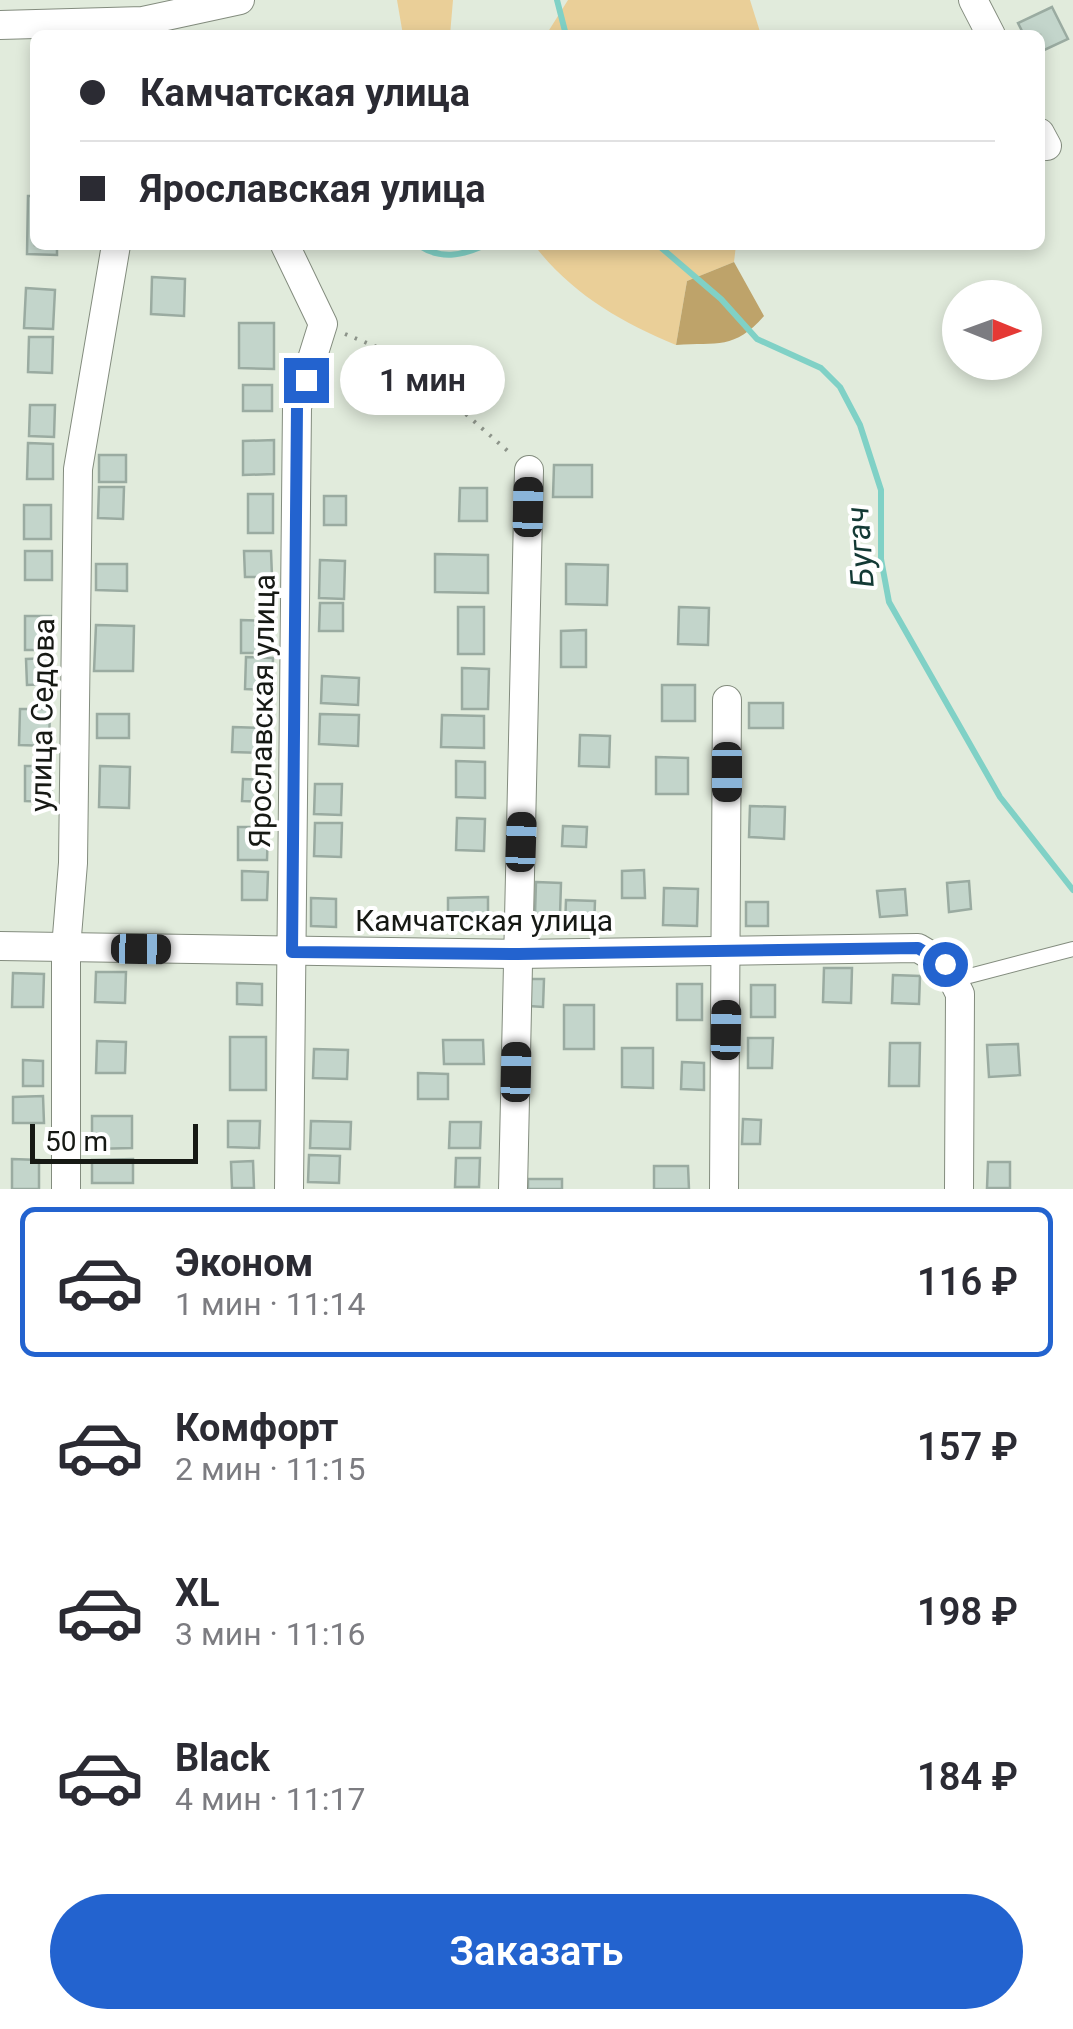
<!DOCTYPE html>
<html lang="ru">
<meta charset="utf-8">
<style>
body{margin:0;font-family:Roboto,sans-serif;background:#f2f2f3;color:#2b2b33;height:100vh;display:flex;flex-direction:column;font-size:38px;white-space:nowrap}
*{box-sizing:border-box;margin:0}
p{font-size:32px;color:#7c7c81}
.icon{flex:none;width:55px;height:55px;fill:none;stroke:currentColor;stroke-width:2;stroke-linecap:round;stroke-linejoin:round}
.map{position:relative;height:1189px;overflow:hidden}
.panel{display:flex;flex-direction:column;background:#fff;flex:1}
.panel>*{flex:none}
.hud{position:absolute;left:30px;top:30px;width:1015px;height:220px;border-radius:15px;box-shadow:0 5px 15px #0003;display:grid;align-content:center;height:220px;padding:0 50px;background:#fff}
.needle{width:65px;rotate:91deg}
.fabs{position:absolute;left:942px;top:280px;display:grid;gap:20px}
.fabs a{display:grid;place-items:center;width:100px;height:100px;border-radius:50%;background:#fff;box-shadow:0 5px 15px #0003;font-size:50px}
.scale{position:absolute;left:30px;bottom:25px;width:168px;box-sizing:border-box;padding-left:10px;border:5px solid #161914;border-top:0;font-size:28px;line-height:35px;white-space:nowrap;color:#161914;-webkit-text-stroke:8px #fff;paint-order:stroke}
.end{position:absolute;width:45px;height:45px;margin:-22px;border:12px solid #2363cf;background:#fff;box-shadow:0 0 0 5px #fff}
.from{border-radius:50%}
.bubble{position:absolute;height:70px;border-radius:35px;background:#fff;box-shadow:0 5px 15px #0003;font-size:32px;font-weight:600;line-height:70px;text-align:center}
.car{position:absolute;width:30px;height:60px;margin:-30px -15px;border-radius:12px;box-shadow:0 0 8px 2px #0007;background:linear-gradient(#222 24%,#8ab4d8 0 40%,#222 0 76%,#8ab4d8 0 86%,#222 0)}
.hud b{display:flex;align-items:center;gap:35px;height:95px;font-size:38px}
.hud b+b{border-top:2px solid #e1e1e2}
.hud i{width:25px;height:25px;background:#2b2b33}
ul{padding:18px 0 0;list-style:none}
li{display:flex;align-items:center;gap:30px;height:150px;margin:0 20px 15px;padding:0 30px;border:5px solid transparent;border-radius:15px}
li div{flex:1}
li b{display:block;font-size:38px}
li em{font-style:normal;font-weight:600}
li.on{border-color:#2363cf}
li>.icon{width:90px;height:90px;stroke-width:1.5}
.button{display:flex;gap:20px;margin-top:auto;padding:20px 50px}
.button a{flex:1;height:115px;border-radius:60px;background:#2363cf;color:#fff;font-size:40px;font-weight:600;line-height:115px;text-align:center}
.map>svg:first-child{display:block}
.green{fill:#eacf98}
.forest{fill:#bea36a}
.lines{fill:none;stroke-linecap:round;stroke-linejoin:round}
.stream{stroke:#80d1c6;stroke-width:6}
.building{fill:#c3d5cb;stroke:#9aaba1;stroke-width:2.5}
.service-casing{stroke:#838c7e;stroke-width:16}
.minor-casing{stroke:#838c7e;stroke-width:30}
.path{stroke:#8d948a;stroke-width:4;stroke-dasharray:2.5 8;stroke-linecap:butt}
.service{stroke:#fff;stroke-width:14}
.minor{stroke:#fff;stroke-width:28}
.route{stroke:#2363cf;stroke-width:12}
.labels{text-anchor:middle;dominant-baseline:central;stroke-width:8;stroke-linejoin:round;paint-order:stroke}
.street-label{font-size:30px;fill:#161914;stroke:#fff}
.water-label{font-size:32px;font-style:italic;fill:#133a35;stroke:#fff}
</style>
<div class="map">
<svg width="1073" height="1189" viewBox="0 0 1073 1189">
<rect width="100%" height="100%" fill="#e1ebdc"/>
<g class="green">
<path d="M397,0H453L450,35H403Z"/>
<path d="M568,0H750L761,35H546Z"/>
<path d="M534,245H736L734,262L687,281L676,345C619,321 572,294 534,245Z"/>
</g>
<path class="forest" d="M734,262L764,316C734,350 718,342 676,345L687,281Z"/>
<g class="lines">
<g class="stream">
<path d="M557,0L566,35"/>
<path d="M418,245C441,260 461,256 485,245"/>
<path d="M658,245L721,299L757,339L821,368L840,387L860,425L881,490V559L889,602L1000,797L1073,890"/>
</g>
</g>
<g class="building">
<path d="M1052,7L1068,39L1040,52V35H1024L1018,23Z"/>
<path d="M28,196H35V245H57V255L27,254Z"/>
<path d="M152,277L185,279L184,316L151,314Z"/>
<path d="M26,288L55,290L53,329L24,328Z"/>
<path d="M239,323H274V369L239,368Z"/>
<path d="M29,337H53L52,373L28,372Z"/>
<rect x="243" y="385" width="29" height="26"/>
<path d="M30,405H55L54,437L29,436Z"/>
<path d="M274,440V474L243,475V441Z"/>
<path d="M28,443L53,444V479H27Z"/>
<rect x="99" y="455" width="27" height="27"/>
<path d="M554,465H592V497H553Z"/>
<path d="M99,487H124L123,519L98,518Z"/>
<path d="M460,488H487V521H459Z"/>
<rect x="248" y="494" width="25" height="39"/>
<rect x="324" y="496" width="22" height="29"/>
<rect x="24" y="505" width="27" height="34"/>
<rect x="25" y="551" width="27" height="29"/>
<path d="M244,551H271L272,577H245Z"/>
<path d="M435,554L488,555V593L435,592Z"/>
<path d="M320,560L345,561L344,599L319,598Z"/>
<path d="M96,564H127V591L96,590Z"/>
<path d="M566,564L608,565L607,605L566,604Z"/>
<path d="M320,603H343V631H319Z"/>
<rect x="458" y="607" width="26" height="47"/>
<path d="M679,607L709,608L708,645L678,644Z"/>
<rect x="25" y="616" width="26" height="34"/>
<path d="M241,620L269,621V653H241Z"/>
<path d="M96,625L134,626L133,671H94Z"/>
<path d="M586,630V667H561V631Z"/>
<path d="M246,657L273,658L272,690L245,689Z"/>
<path d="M51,658V684L27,685L26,659Z"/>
<path d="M462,668L489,669L488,709H462Z"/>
<path d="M322,676L359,678L358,705L321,703Z"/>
<rect x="662" y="685" width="33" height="36"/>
<rect x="749" y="703" width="34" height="25"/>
<path d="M20,709H50L49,746L19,745Z"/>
<rect x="97" y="714" width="32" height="24"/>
<path d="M320,714L359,715L358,746L319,744Z"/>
<path d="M442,715L484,716V748L441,747Z"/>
<path d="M233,727L269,728L268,753L232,752Z"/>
<path d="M580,735L610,736L609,767L579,766Z"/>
<path d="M656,757L688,758V794H656Z"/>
<path d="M456,761L485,762V798L456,797Z"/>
<path d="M25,766H52L51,802L25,801Z"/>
<path d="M100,766L130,767L129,808L99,807Z"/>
<path d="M243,779L268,780L267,802L242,801Z"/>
<path d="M315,784H342L341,815L314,814Z"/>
<path d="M750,806L785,807L784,839L749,837Z"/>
<path d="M457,818L485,819L484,851L456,850Z"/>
<path d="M315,823H342L341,857L314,856Z"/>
<path d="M563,826L587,827L586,847L562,846Z"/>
<path d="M238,827H268L267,860H238Z"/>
<path d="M644,870L645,898H622V871Z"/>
<path d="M242,871L268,872L267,900H242Z"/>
<path d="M969,881L971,909L949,912L947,883Z"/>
<path d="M536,882L561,883L560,915L535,914Z"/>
<path d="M664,888L698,889L697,926L663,925Z"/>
<path d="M905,889L907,915L880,917L877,891Z"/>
<path d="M488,897V927H448V898Z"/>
<path d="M311,898L336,899V927L311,926Z"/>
<path d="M566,900L595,901L594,928L565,927Z"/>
<rect x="746" y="902" width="22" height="24"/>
<path d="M824,968H852L851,1003L823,1002Z"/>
<path d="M96,972H126L125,1003L95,1002Z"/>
<path d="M13,973L44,974L43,1007H12Z"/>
<path d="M893,975L920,976L919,1004L892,1003Z"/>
<path d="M530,979H544L543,1007L529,1006Z"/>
<path d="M237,983L262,984V1005L237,1004Z"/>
<rect x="677" y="984" width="25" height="36"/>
<rect x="751" y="985" width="24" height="32"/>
<rect x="564" y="1005" width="30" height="44"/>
<rect x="230" y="1037" width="36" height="53"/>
<path d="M748,1038H773L772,1068H748Z"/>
<path d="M443,1040H483L484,1064H444Z"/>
<path d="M97,1041L126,1042L125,1073H96Z"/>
<path d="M890,1043H920L919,1086H889Z"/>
<path d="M1018,1044L1020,1075L989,1077L987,1045Z"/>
<path d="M622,1048H653V1088L622,1087Z"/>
<path d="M314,1049L348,1050L347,1079L313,1078Z"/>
<path d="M23,1060L43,1061V1086H23Z"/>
<path d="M682,1062L704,1063V1090L681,1089Z"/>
<path d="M418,1073L448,1074V1099H418Z"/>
<path d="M43,1096L44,1123H13V1097Z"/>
<path d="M92,1116H132V1148L92,1149Z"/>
<path d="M743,1119L761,1120L760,1144H742Z"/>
<path d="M228,1121H260L259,1148L228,1147Z"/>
<path d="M311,1121L351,1122L350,1149L310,1148Z"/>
<path d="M450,1122H481L480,1148H449Z"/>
<path d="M309,1155L340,1156L339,1183L308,1182Z"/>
<path d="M456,1158H480L479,1187H455Z"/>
<path d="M12,1159L39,1160V1189H12Z"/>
<path d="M133,1159V1183H92V1160Z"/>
<path d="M253,1161L254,1188H232L231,1162Z"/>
<path d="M988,1162H1010V1188H987Z"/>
<path d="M654,1166H688L689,1189H654Z"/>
<rect x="528" y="1179" width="34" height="10"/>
</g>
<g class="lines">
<defs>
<path id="service" d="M954,980L1073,949"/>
<g id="minor">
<path d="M973,0L991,35"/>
<path d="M0,25L143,21L240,0"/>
<path d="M1040,133L1047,146"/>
<path d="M285,245L323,324L297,407L289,1189"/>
<path d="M0,946L518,954L918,948L945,964L960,994L959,1189"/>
<path d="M66,1189V948L73,863L78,469L116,245"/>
<path d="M513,1189L529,470"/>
<path d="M724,1189L727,700"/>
</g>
</defs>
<use href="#service" class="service-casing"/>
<use href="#minor" class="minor-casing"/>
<path class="path" d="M345,334L401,357L510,453"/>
<use href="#service" class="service"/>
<use href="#minor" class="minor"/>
</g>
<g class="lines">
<path class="route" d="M306,380L297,407L292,952L518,954L918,948L945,964"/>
</g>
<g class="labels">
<g class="street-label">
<text transform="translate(262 711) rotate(-89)">Ярославская улица</text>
<text transform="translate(42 715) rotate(-89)">улица Седова</text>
<text x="484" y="920">Камчатская улица</text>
</g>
<g class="water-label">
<text transform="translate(860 547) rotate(-94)">Бугач</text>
</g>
</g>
</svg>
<div class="fabs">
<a><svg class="needle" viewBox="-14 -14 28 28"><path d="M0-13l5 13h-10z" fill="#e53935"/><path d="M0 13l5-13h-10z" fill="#7c7c81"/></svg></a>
</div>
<div class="scale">50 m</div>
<i class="end from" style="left:945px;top:964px"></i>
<i class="end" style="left:306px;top:380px"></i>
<div class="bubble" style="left:340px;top:345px;width:165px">1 мин</div>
<i class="car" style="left:528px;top:507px;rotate:1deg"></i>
<i class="car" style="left:727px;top:772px;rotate:180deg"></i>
<i class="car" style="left:521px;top:842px;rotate:2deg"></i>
<i class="car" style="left:141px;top:949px;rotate:91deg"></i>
<i class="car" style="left:726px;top:1030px;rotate:1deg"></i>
<i class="car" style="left:516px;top:1072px;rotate:1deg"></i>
<div class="hud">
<b><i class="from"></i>Камчатская улица</b>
<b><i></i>Ярославская улица</b>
</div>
</div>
<section class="panel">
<ul>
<li class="on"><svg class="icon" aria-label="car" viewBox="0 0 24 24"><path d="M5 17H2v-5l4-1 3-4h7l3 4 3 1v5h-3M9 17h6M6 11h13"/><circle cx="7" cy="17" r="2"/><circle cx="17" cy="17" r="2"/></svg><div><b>Эконом</b><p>1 мин · 11:14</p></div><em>116 ₽</em></li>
<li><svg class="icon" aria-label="car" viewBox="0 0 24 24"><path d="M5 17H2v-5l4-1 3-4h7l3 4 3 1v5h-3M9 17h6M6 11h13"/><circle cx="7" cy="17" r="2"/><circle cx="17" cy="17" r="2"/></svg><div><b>Комфорт</b><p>2 мин · 11:15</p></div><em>157 ₽</em></li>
<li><svg class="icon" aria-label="car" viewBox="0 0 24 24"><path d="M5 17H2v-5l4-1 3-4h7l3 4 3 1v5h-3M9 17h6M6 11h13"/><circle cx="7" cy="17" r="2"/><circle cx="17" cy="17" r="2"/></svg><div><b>XL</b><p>3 мин · 11:16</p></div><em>198 ₽</em></li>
<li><svg class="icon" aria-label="car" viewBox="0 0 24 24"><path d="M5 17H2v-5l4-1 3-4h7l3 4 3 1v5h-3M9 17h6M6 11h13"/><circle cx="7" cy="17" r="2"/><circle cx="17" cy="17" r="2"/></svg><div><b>Black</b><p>4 мин · 11:17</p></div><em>184 ₽</em></li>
</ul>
<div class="button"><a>Заказать</a></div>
</section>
